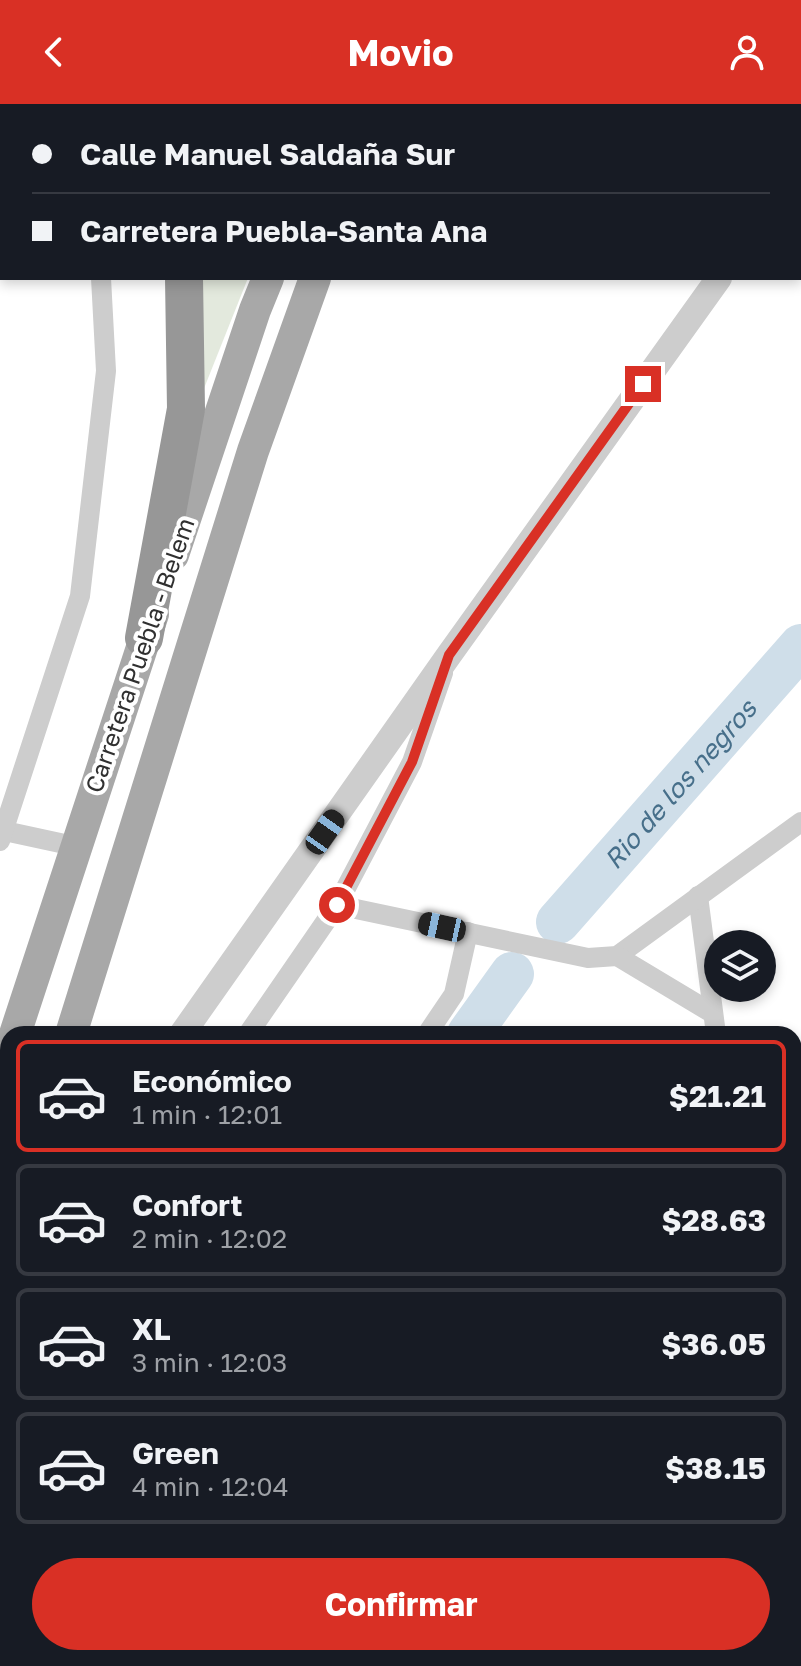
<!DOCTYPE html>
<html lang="es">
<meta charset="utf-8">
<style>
body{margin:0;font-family:"Golos Text",sans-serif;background:#242831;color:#f1f3f6;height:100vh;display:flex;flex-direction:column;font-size:30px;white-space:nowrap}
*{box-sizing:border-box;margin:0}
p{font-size:26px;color:#9ea1a6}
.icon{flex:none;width:44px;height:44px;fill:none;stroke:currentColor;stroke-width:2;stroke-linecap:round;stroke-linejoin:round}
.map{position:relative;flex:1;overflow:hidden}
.side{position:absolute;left:0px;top:922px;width:802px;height:640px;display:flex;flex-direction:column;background:#171b24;border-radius:24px 24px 0 0;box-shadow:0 4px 12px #0003}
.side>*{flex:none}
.top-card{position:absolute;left:0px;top:0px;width:802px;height:176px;box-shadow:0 4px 12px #0003;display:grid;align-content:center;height:176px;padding:0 32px;background:#171b24}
.buttons{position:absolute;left:704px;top:826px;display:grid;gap:16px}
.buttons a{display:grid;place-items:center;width:72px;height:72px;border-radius:50%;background:#171b24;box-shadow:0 4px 12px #0003;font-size:40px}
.end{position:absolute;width:36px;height:36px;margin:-18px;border:10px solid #d93025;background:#fff;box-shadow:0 0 0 4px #fff}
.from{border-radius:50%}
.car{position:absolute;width:24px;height:48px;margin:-24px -12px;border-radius:10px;box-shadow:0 0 6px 2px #0007;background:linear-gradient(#222 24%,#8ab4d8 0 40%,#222 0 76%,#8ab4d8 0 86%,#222 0)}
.top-card b{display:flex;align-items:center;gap:28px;height:76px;font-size:30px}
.top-card b+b{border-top:2px solid #363941}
.top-card i{width:20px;height:20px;background:#f1f3f6}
ul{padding:14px 0 0;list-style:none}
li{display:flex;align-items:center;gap:24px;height:112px;margin:0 16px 12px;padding:0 16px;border:4px solid #363941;border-radius:12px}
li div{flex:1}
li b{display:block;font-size:30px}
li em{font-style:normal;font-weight:700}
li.current{border-color:#d93025}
li>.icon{width:72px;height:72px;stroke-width:1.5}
.primary-button{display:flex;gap:16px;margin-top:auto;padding:16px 32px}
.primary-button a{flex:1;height:92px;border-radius:48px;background:#d93025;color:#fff;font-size:32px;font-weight:700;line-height:92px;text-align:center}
header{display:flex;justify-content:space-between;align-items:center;height:104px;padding:0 32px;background:#d93025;color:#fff;font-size:36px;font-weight:700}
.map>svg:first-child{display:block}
.green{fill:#e3e9dd}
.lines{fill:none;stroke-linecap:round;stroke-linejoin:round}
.river{stroke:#cfdee9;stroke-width:44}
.service{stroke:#cdcdcd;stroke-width:10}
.minor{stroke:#cdcdcd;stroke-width:20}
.tertiary{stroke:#cdcdcd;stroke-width:26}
.secondary{stroke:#bababa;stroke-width:30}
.primary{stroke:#a8a8a8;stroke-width:32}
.motorway{stroke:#979797;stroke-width:38}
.route{stroke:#d93025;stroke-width:10}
.labels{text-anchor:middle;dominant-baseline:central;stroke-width:8;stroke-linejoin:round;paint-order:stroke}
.street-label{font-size:24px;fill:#303030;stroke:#fff}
.water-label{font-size:26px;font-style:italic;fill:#476f8a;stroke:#fff}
</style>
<header><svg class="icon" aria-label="back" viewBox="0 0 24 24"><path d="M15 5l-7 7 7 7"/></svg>Movio<svg class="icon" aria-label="person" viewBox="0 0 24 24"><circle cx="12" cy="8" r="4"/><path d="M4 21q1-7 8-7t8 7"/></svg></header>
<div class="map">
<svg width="801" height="1562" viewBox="0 0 801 1562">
<rect width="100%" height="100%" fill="#fff"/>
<g class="green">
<path d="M175,0H316L315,2Z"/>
<path d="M196,174H248L195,307Z"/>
</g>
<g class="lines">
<g class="river">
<path id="s1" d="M558,818L801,542"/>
<path d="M469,930L512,870"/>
</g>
<path class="service" d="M725,1562L728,1554"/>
<g class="minor">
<path d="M78,0V2"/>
<path d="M0,726L74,742"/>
<path d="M0,737L80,492L106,267L101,174"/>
<path d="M698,792L716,930"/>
<path d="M337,801L588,854L617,852L801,718"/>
<path d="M617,852L712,909"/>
<path d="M248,930L337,801L412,658L443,569"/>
<path d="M427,930L454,890L468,828"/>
<path d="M0,1273L8,1262"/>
<path d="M794,1354L801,1392"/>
<path d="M139,1554V1562"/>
</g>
<g class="tertiary">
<path d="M800,56L801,54"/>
<path d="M182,930L449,551L719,174"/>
<path d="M0,1190L8,1178"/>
</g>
<g class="secondary">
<path d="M794,1484L801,1483"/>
<path d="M0,1533L8,1532"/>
</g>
<g class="primary">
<path d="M340,2L341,0"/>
<path d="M383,2L384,0"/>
<path d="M173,451L255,206L268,174"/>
<path d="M15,930L153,510"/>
<path d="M71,930L253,347L315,174"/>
<path d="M0,973L8,950"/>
<path d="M0,1155L8,1136"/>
</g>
<g class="motorway">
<path d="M161,0V2"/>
<path d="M144,534L186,305L184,174"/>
</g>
</g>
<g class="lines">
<path class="route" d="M337,801L412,658L449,551L643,280"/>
</g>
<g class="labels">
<g class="street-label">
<text transform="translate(139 551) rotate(-71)">Carretera Puebla - Belem</text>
</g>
<g class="water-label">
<text stroke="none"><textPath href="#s1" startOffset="184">Rio de los negros</textPath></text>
</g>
</g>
</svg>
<div class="buttons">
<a><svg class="icon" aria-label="layers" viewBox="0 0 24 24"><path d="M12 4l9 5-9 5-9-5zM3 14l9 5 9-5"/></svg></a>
</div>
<i class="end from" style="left:337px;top:801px"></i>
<i class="end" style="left:643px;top:280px"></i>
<i class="car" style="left:325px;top:728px;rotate:35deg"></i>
<i class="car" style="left:442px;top:823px;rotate:282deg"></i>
<div class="top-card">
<b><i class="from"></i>Calle Manuel Saldaña Sur</b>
<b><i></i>Carretera Puebla-Santa Ana</b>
</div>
<section class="side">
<ul>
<li class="current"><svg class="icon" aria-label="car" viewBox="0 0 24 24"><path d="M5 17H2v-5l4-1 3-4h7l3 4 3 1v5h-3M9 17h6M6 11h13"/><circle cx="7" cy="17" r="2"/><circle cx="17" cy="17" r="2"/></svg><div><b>Económico</b><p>1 min · 12:01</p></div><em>$21.21</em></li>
<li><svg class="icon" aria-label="car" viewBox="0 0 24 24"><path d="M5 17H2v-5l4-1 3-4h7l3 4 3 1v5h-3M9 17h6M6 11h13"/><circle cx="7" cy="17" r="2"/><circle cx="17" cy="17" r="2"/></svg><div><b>Confort</b><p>2 min · 12:02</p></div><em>$28.63</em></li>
<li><svg class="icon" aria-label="car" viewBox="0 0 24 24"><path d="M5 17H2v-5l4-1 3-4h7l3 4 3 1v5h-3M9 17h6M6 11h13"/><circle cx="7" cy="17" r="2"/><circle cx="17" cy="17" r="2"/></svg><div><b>XL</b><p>3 min · 12:03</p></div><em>$36.05</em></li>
<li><svg class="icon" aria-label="car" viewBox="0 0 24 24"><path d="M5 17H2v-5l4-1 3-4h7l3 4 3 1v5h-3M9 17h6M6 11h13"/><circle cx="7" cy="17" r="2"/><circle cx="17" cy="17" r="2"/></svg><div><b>Green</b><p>4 min · 12:04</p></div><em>$38.15</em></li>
</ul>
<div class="primary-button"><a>Confirmar</a></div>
</section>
</div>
